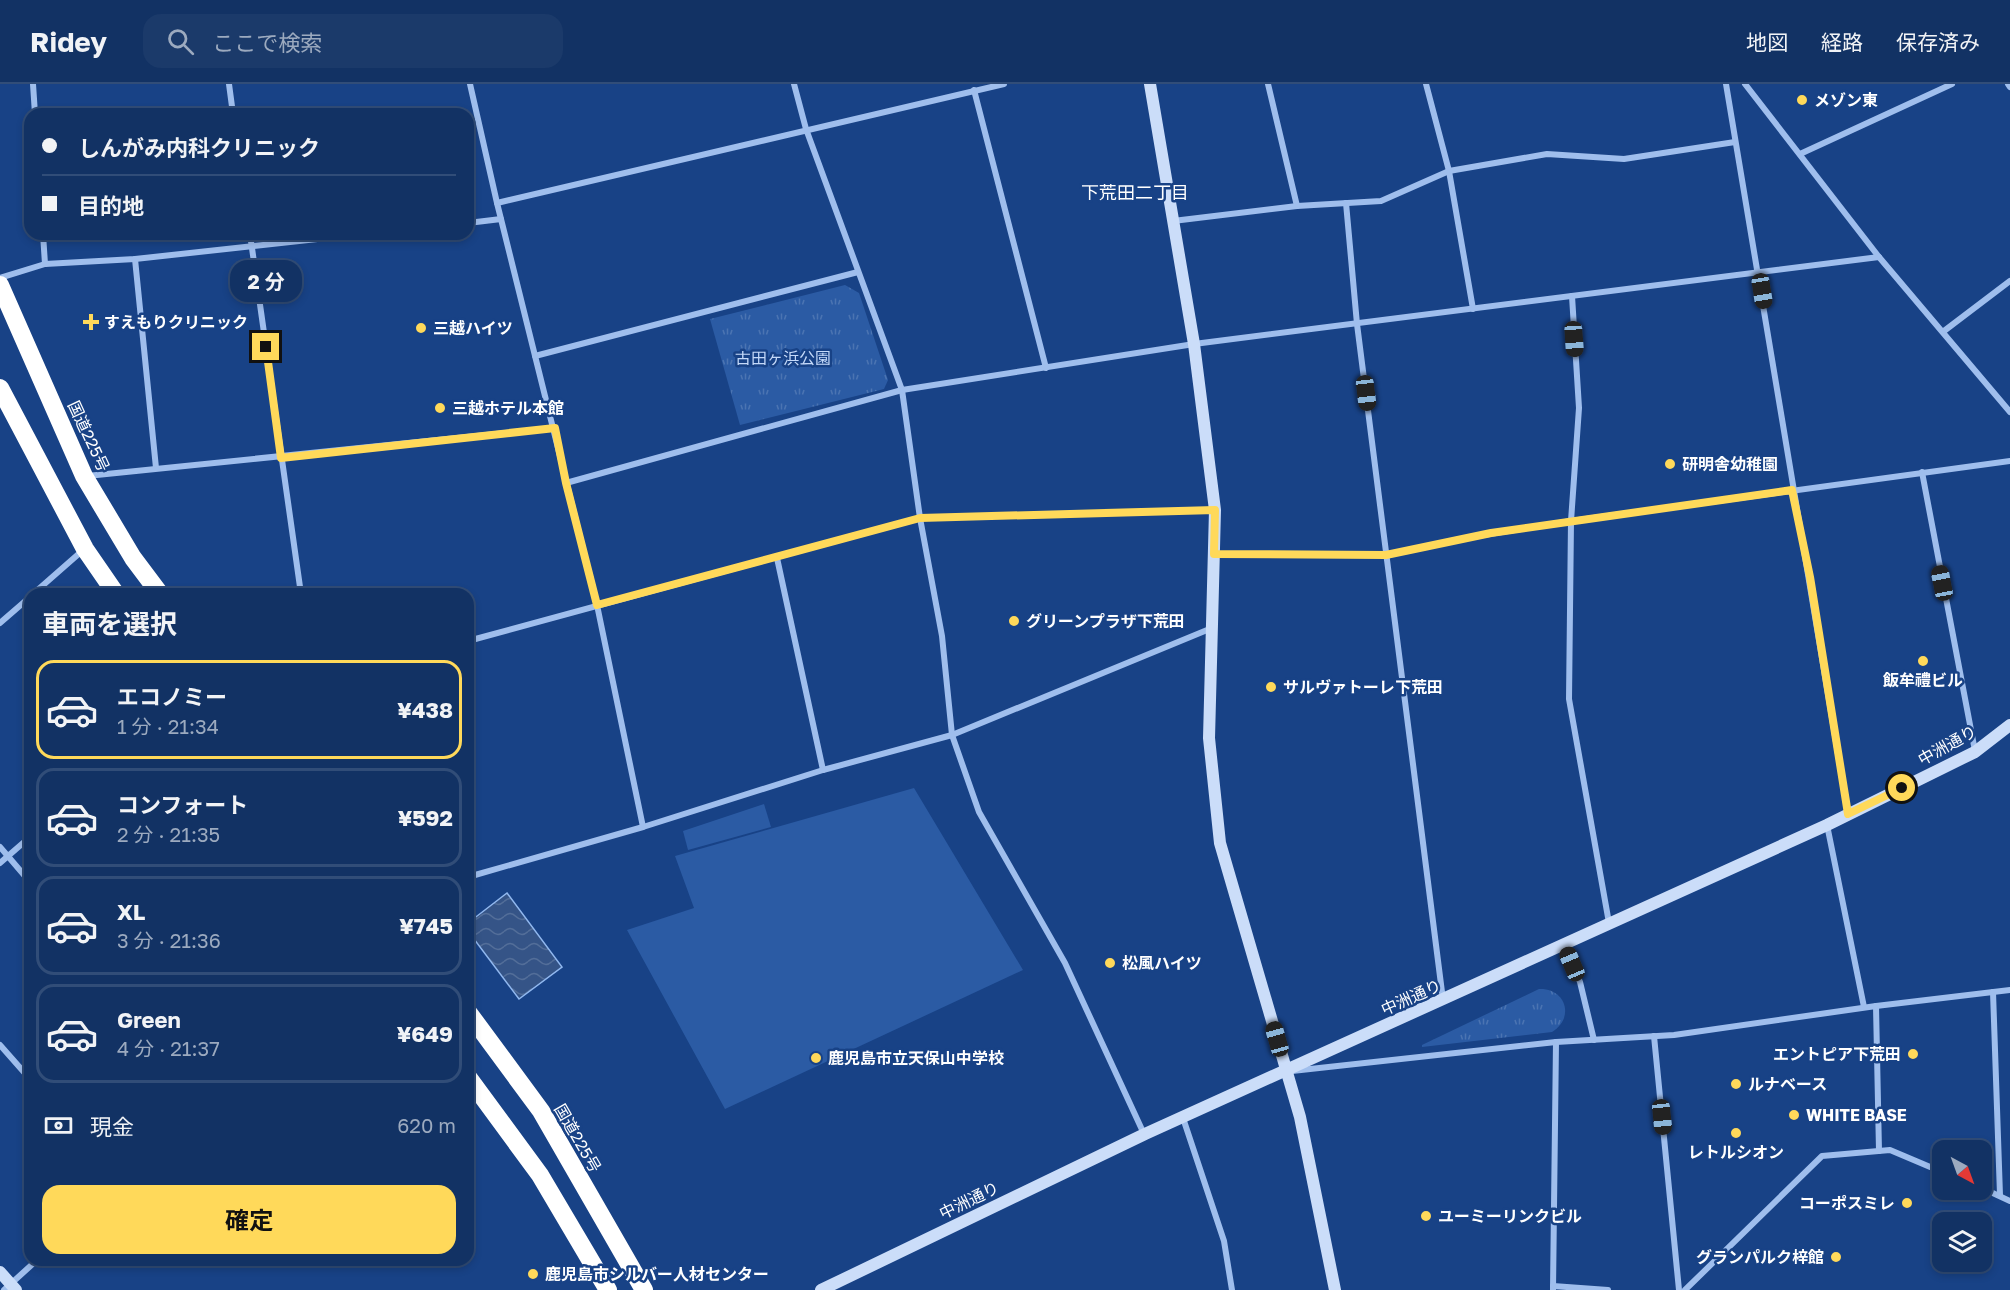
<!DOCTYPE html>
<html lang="ja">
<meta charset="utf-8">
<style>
body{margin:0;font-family:"Golos Text","Noto Sans JP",sans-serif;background:#1b3a6a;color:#f1f3f6;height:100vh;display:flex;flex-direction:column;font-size:22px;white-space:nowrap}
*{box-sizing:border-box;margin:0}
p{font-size:20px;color:#9caabf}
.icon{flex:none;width:33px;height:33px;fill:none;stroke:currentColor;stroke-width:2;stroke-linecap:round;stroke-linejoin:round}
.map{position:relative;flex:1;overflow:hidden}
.drawer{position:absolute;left:24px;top:504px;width:450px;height:678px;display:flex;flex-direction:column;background:#123264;border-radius:18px;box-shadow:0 3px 9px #0003,0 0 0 2px #314d78}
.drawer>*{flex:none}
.guide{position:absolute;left:24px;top:24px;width:450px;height:132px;border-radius:18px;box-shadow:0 3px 9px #0003,0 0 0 2px #314d78;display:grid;align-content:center;height:132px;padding:0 18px;background:#123264}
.needle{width:39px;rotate:139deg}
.fabs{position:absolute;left:1932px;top:1056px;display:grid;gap:12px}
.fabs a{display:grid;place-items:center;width:60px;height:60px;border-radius:12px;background:#123264;box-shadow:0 3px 9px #0003,0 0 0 2px #314d78;font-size:30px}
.end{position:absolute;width:27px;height:27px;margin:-14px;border:8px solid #ffd95a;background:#111;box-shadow:0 0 0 3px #111}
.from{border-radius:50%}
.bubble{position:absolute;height:42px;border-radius:18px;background:#123264;box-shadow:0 3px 9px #0003,0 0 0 2px #314d78;font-size:20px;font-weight:700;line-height:42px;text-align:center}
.car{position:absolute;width:18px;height:36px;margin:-18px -9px;border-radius:8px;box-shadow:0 0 4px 2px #0007;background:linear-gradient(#222 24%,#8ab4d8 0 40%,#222 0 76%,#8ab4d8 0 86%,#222 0)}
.guide b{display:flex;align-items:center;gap:21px;height:57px;font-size:22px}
.guide b+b{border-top:2px solid #314d78}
.guide i{width:15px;height:15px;background:#f1f3f6}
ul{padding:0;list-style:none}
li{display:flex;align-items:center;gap:18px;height:99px;margin:0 12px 9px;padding:0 6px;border:3px solid #314d78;border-radius:18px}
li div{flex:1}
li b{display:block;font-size:22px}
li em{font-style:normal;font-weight:700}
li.selected{border-color:#ffd95a}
li>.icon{width:54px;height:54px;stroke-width:1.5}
h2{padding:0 18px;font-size:27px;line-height:72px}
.pay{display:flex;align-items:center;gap:15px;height:66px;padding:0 18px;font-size:22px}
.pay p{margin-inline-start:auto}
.action{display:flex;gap:12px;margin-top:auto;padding:12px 18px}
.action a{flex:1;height:69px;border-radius:18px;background:#ffd95a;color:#111;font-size:24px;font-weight:700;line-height:69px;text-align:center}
header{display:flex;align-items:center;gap:36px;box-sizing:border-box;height:84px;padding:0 30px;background:#123264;border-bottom:2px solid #314d78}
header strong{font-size:28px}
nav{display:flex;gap:33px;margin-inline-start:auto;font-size:21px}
.search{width:420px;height:54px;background:#1b3a6a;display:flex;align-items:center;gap:15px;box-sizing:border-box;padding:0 21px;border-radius:18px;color:#9caabf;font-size:22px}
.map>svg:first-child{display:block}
.grass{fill:url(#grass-tufts)}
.garden{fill:#2b5ba4}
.water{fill:url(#water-waves);stroke:#91b8ef;stroke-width:1.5}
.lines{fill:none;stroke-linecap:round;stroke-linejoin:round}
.street{stroke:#9fbeed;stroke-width:6}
.secondary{stroke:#cbddf9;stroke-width:12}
.highway{stroke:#fff;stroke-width:18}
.route{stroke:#ffd95a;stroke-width:8}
.poi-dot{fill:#ffd95a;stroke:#184286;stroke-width:2}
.labels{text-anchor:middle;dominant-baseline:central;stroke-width:5;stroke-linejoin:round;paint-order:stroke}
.poi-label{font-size:16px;font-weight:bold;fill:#fff;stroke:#184286;text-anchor:start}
.park-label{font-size:16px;fill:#c4d9f9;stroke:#184286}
.street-label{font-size:16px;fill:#fff;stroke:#184286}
.neighbourhood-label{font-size:18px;fill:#fff;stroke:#184286}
</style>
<header>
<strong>Ridey</strong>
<div class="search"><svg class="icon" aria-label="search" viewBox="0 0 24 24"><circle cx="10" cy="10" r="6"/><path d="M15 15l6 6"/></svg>ここで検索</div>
<nav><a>地図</a><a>経路</a><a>保存済み</a></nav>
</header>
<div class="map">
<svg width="2010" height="1206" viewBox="0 0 2010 1206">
<defs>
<pattern id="grass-tufts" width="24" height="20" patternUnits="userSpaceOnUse" patternTransform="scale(1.5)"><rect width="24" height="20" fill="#2b5ba4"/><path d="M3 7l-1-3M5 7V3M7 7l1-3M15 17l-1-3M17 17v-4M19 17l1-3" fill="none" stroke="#4b74b2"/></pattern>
<pattern id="water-waves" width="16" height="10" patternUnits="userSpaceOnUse" patternTransform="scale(1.5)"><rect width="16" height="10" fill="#355487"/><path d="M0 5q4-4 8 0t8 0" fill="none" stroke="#536e99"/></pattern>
</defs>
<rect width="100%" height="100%" fill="#184286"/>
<g class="grass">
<path d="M845,201L859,209L888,296L884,305L740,341L710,235Z"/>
<path d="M1539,905C1566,904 1575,934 1552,948L1422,963V961Z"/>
</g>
<g class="garden">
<path d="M914,704L1023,886L725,1025L627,846L694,824L675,772Z"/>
<path d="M764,720L771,743L688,766L683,747Z"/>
</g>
<path class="water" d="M507,809L562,883L519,915L468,847V839Z"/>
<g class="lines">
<g class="street">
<path d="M33,0L35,30"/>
<path d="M229,0L233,30"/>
<path d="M470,0L497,119L597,521L643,743"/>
<path d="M794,0L806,45L902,306L920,434L942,552L952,651L979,728L1065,879L1144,1050"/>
<path d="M1268,0L1297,122"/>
<path d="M1426,0L1449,87L1473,225"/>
<path d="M1726,0L1848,730"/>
<path d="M1745,0L1879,173L2010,328"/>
<path d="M2008,0L2010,3"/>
<path d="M974,6L1046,284"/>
<path d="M1800,70L1952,0"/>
<path d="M497,119L1004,0"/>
<path d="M1346,119L1357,240L1443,916"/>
<path d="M1173,137L1297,122L1381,117L1449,87L1547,70L1624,75L1735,58"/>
<path d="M468,139L501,135"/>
<path d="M43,150L45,180"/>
<path d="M250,150L301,510"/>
<path d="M135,175L156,384"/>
<path d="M0,194L45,180L135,175L363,150"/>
<path d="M1572,212L1579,324L1571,437L1569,615L1609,839"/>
<path d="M1944,247L2010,197"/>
<path d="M535,272L858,188"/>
<path d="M1922,388L1975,667"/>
<path d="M87,392L555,344"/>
<path d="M566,399L902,306L1194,260L1879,173"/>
<path d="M1214,470L1386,471L1471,453L1571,437L2010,377"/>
<path d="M777,474L823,686"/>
<path d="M33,510L82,467"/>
<path d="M0,539L30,513"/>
<path d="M468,557L920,434L1215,426"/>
<path d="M1827,741L1864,923"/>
<path d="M0,763L30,798"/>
<path d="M0,779L30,753"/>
<path d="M468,793L643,743L823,686L952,651L1212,544"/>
<path d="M1564,862L1580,898L1594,956"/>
<path d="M1993,908L2000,1111"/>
<path d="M1876,922L1879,1067"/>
<path d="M1654,952L1679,1206"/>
<path d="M0,961L30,995"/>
<path d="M1292,987L1556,958L1674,951L1876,922L2010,906"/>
<path d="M1183,1034L1224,1157L1232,1206"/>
<path d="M1982,1104L2010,1117"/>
<path d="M1553,1202L1608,1206"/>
<path d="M4,1206L37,1176"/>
<path d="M1553,1206L1556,958"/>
<path d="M1685,1206L1822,1072L1890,1066L1942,1088"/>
</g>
<g class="secondary">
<path d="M1150,0L1194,260L1215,426L1209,654L1220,759L1300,1033L1335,1206"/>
<path d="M0,1188L16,1206"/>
<path d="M821,1206L1145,1050L1827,741L1975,668L2010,641"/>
</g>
<g class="highway">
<path d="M0,201L84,392L133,474L160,510"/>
<path d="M0,304L85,465L116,510"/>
<path d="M468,928L541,1027L644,1206"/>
<path d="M468,993L540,1091L608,1206"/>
</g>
</g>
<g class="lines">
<path class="route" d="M266,263L281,374L555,344L566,399L597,521L920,434L1215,426L1214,470L1386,471L1491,449L1792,406L1810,493L1848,730L1902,704"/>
</g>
<g class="poi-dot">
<circle cx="1802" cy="16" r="6"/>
<path d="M88 229h6v6h6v6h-6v6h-6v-6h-6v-6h6z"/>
<circle cx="421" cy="244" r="6"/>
<circle cx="440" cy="324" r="6"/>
<circle cx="1670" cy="380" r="6"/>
<circle cx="1014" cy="537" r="6"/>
<circle cx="1923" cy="577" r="6"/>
<circle cx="1271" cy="603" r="6"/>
<circle cx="1110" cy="879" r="6"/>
<circle cx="1913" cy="970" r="6"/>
<circle cx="816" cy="974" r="6"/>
<circle cx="1736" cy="1000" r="6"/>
<circle cx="1794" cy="1031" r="6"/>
<circle cx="1736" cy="1049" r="6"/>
<circle cx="1907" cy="1119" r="6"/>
<circle cx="1426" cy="1132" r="6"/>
<circle cx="1836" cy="1173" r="6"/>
<circle cx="533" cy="1190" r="6"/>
</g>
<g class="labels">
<g class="poi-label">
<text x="1814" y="16">メゾン東</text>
<text x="104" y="238">すえもりクリニック</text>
<text x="433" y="244">三越ハイツ</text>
<text x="452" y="324">三越ホテル本館</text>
<text x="1682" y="380">研明舎幼稚園</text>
<text x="1026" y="537">グリーンプラザ下荒田</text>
<text x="1923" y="596" text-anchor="middle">飯牟禮ビル</text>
<text x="1283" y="603">サルヴァトーレ下荒田</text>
<text x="1122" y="879">松風ハイツ</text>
<text x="1901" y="970" text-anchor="end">エントピア下荒田</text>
<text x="828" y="974">鹿児島市立天保山中学校</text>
<text x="1748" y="1000">ルナベース</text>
<text x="1806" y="1031">WHITE BASE</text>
<text x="1736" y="1068" text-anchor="middle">レトルシオン</text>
<text x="1895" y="1119" text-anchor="end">コーポスミレ</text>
<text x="1438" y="1132">ユーミーリンクビル</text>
<text x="1824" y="1173" text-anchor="end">グランパルク梓館</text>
<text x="545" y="1190">鹿児島市シルバー人材センター</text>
</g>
<g class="park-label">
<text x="783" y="274">古田ヶ浜公園</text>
</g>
<g class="street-label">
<text transform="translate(89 352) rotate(65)">国道225号</text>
<text transform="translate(1947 661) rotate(-29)">中洲通り</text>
<text transform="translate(1411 913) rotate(-24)">中洲通り</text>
<text transform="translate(578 1054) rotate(60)">国道225号</text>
<text transform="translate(969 1116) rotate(-26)">中洲通り</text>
</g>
<g class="neighbourhood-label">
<text x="1135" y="108">下荒田二丁目</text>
</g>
</g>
</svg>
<div class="fabs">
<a><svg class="needle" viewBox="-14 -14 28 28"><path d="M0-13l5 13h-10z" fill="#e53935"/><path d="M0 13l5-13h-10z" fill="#9caabf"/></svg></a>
<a><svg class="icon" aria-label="layers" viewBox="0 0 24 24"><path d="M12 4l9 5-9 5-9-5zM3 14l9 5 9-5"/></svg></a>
</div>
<i class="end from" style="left:1902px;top:704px"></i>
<i class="end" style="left:266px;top:263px"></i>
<div class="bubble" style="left:230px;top:176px;width:72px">2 分</div>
<i class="car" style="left:1762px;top:207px;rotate:171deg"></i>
<i class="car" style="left:1574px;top:255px;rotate:176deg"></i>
<i class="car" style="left:1366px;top:309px;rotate:173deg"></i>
<i class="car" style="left:1942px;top:499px;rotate:349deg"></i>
<i class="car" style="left:1572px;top:880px;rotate:337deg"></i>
<i class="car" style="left:1277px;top:955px;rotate:344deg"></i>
<i class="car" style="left:1662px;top:1033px;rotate:174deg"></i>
<div class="guide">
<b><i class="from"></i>しんがみ内科クリニック</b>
<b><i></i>目的地</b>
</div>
<section class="drawer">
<h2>車両を選択</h2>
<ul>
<li class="selected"><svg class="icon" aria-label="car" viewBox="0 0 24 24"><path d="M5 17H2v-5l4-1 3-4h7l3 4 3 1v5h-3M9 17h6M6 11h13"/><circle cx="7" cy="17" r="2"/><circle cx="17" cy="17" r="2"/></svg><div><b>エコノミー</b><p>1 分 · 21:34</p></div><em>¥438</em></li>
<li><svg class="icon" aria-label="car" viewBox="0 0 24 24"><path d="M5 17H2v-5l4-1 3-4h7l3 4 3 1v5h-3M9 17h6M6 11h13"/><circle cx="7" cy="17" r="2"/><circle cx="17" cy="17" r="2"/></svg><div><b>コンフォート</b><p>2 分 · 21:35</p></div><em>¥592</em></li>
<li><svg class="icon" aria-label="car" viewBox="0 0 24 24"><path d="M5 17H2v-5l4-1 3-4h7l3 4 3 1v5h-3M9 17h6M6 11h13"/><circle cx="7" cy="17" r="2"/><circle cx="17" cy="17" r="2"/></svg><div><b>XL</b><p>3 分 · 21:36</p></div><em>¥745</em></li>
<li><svg class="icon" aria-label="car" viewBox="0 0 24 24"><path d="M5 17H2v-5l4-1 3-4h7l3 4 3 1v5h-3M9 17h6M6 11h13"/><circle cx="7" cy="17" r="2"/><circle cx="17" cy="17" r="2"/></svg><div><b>Green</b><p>4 分 · 21:37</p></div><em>¥649</em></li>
</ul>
<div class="pay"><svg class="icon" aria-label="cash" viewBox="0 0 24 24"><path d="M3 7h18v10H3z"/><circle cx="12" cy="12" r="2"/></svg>現金<p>620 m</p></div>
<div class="action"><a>確定</a></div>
</section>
</div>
